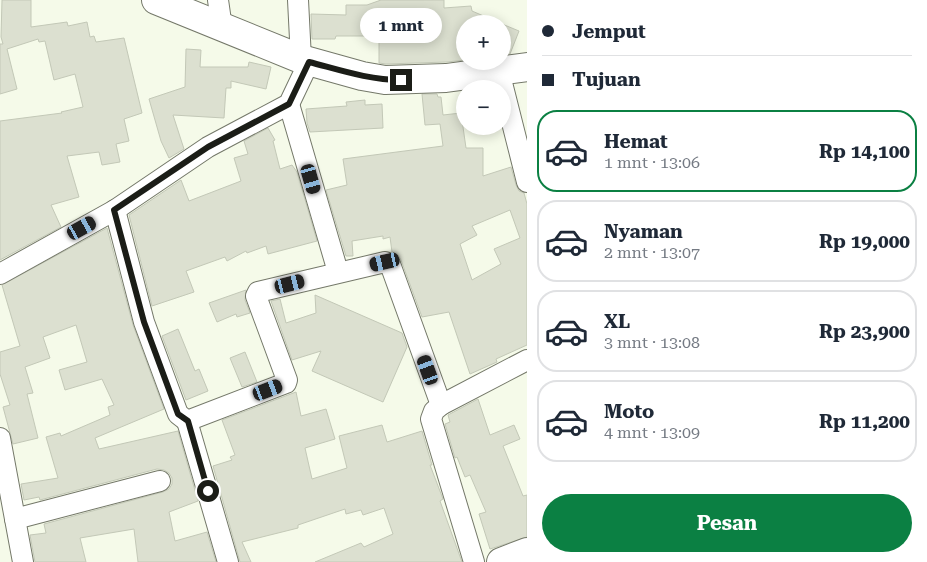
<!DOCTYPE html>
<html lang="id">
<meta charset="utf-8">
<style>
body{margin:0;font-family:"Roboto Serif",serif;background:#f6f6f7;color:#1f2937;height:100vh;display:flex;flex-direction:column;font-size:19px;white-space:nowrap}
*{box-sizing:border-box;margin:0}
p{font-size:16px;color:#747a83}
.icon{flex:none;width:28px;height:28px;fill:none;stroke:currentColor;stroke-width:2;stroke-linecap:round;stroke-linejoin:round}
.map{position:relative;flex:1;overflow:hidden}
.details{display:flex;flex-direction:column;background:#fff;width:400px}
.details>*{flex:none}
.guide{display:grid;align-content:center;height:110px;padding:0 15px;background:#fff}
.tools{position:absolute;left:456px;top:15px;display:grid;gap:10px}
.tools a{display:grid;place-items:center;width:55px;height:55px;border-radius:50%;background:#fff;box-shadow:0 2px 12px #0003;font-size:25px}
.end{position:absolute;width:22px;height:22px;margin:-11px;border:6px solid #1b1d17;background:#fff;box-shadow:0 0 0 2px #fff}
.from{border-radius:50%}
.bubble{position:absolute;height:35px;border-radius:18px;background:#fff;box-shadow:0 2px 12px #0003;font-size:16px;font-weight:700;line-height:35px;text-align:center}
.car{position:absolute;width:15px;height:30px;margin:-15px -8px;border-radius:6px;box-shadow:0 0 4px 1px #0007;background:linear-gradient(#222 24%,#8ab4d8 0 40%,#222 0 76%,#8ab4d8 0 86%,#222 0)}
.guide b{display:flex;align-items:center;gap:18px;height:48px;font-size:19px}
.guide b+b{border-top:1px solid #e0e1e3}
.guide i{width:12px;height:12px;background:#1f2937}
ul{padding:0;list-style:none}
li{display:flex;align-items:center;gap:15px;height:82px;margin:0 10px 8px;padding:0 5px;border:2px solid #e0e1e3;border-radius:20px}
li div{flex:1}
li b{display:block;font-size:19px}
li em{font-style:normal;font-weight:700}
li.active{border-color:#0b8043}
li>.icon{width:45px;height:45px;stroke-width:1.5}
.action{display:flex;gap:10px;margin-top:auto;padding:10px 15px}
.action a{flex:1;height:58px;border-radius:30px;background:#0b8043;color:#fff;font-size:20px;font-weight:700;line-height:58px;text-align:center}
main{display:flex;flex:1;min-height:0}
.map>svg:first-child{display:block}
.building{fill:#dce0d0;stroke:#c3c8b7;fill-rule:evenodd}
.lines{fill:none;stroke-linecap:round;stroke-linejoin:round}
.street-casing{stroke:#747869;stroke-width:22}
.secondary-casing{stroke:#747869;stroke-width:30}
.street{stroke:#fff;stroke-width:20}
.secondary{stroke:#fff;stroke-width:28}
.route{stroke:#1b1d17;stroke-width:6}
</style>
<main>
<div class="map">
<svg width="527" height="562" viewBox="0 0 527 562">
<rect width="100%" height="100%" fill="#f5fae9"/>
<g class="building">
<path d="M2,0H31V27L67,22L68,26L87,22L90,37L94,36L96,42L124,38L142,113L124,119L129,141L116,144L120,162L102,165L99,152L67,156L79,197L51,205L61,227L0,260V121L62,113L61,112L83,107L75,74L54,80L45,41L39,42L38,39L7,49L17,89L0,94V44H3L1,37Z"/>
<path d="M381,0H444V8L471,6L472,11L502,24H465V29H464L465,60L447,62L386,64L379,63V36H336L335,39H312L311,14L346,15V5H367Z"/>
<path d="M502,24L519,31L510,54L502,55Z"/>
<path d="M186,49L201,50L200,67H248L249,62L271,67L266,89L231,81V88H226L224,118L173,115L184,149L169,158L161,141L149,99L185,87Z"/>
<path d="M422,94H437L438,97H441L443,115L461,113L466,148H483V176L511,167L516,185L519,191L524,193L527,204V345L496,359L497,362L470,374L449,312L422,317L401,260L398,255L392,252L390,237L383,239V236L352,241L353,256H346L326,190L347,185L343,159L443,146L440,124L425,125ZM510,210L520,238L494,249L501,264L472,280L460,244L477,235L472,226Z"/>
<path d="M365,100V105L382,104L383,128L310,132L307,123L306,109L347,106L346,102Z"/>
<path d="M268,128L275,140L273,141L280,169L292,165L297,172L317,241L268,254L266,246L247,253L246,251L227,261L225,257L186,271L194,292L152,306L129,215L181,180L189,201L241,181L234,158L248,154L244,141Z"/>
<path d="M107,228L133,325L164,409L95,438L99,449L178,431L198,501L169,512L175,541L207,532L216,562H138L134,529L80,538L86,562H35L30,535L46,533L44,524L163,492L169,489L172,484V478L169,473L164,470L157,469L40,500L39,497L24,500L21,484L58,478L46,437L60,433L61,436L110,415L108,407L114,405L102,379L65,390L59,370L87,362L76,325L43,337L50,358L25,367L33,393L27,394L38,438L13,444L3,407L10,405L0,374V352L20,346L2,285Z"/>
<path d="M246,290L245,300L250,313L237,317L236,314L217,322L209,303Z"/>
<path d="M315,295L402,333L407,347L383,402L312,371L321,351L292,360L271,301L280,299L286,323L316,313Z"/>
<path d="M178,329L195,371L199,369L208,391L186,400L162,336Z"/>
<path d="M245,352L257,382L242,387L230,358Z"/>
<path d="M296,392L301,416L326,409L335,439L305,448L312,479L347,468L339,436L382,425L387,442L422,431L432,465H430L443,499L440,501L462,562H315L361,543L364,547L393,534L384,508L363,515L361,510L346,514L345,509L298,525V528L242,542L251,562H240L213,466L232,460L230,457L235,455L222,420Z"/>
<path d="M478,399L490,435L514,425L520,439L503,446L523,496L527,495V537L490,549L479,514L486,512L470,475L465,477L457,457L455,458L445,424L450,422L448,415Z"/>
</g>
<g class="lines">
<defs>
<g id="street">
<path d="M218,0L222,28"/>
<path d="M298,0L301,59"/>
<path d="M499,71L527,182"/>
<path d="M289,104L338,272"/>
<path d="M115,210L144,322L178,414L187,421L286,383L287,380L256,296L258,292L385,262L390,264L441,405L434,411L431,419L474,562"/>
<path d="M0,274L115,210L208,147L289,104L309,62"/>
<path d="M441,405L527,360"/>
<path d="M187,421L228,562"/>
<path d="M0,438L23,562"/>
<path d="M15,519L160,481"/>
</g>
<g id="secondary">
<path d="M156,0L301,59L362,76L385,80L446,78L527,67"/>
<path d="M501,562L527,552"/>
</g>
</defs>
<use href="#street" class="street-casing"/>
<use href="#secondary" class="secondary-casing"/>
<use href="#street" class="street"/>
<use href="#secondary" class="secondary"/>
</g>
<g class="lines">
<path class="route" d="M208,491L188,421L178,414L144,322L114,210L208,147L289,104L309,62C340,70 369,80 401,80"/>
</g>
</svg>
<div class="tools">
<a>+</a>
<a>−</a>
</div>
<i class="end from" style="left:208px;top:491px"></i>
<i class="end" style="left:401px;top:80px"></i>
<div class="bubble" style="left:360px;top:8px;width:82px">1 mnt</div>
<i class="car" style="left:311px;top:179px;rotate:164deg"></i>
<i class="car" style="left:82px;top:228px;rotate:61deg"></i>
<i class="car" style="left:385px;top:262px;rotate:257deg"></i>
<i class="car" style="left:290px;top:284px;rotate:76deg"></i>
<i class="car" style="left:428px;top:370px;rotate:340deg"></i>
<i class="car" style="left:268px;top:390px;rotate:69deg"></i>
</div>
<section class="details">
<div class="guide">
<b><i class="from"></i>Jemput</b>
<b><i></i>Tujuan</b>
</div>
<ul>
<li class="active"><svg class="icon" aria-label="car" viewBox="0 0 24 24"><path d="M5 17H2v-5l4-1 3-4h7l3 4 3 1v5h-3M9 17h6M6 11h13"/><circle cx="7" cy="17" r="2"/><circle cx="17" cy="17" r="2"/></svg><div><b>Hemat</b><p>1 mnt · 13:06</p></div><em>Rp 14,100</em></li>
<li><svg class="icon" aria-label="car" viewBox="0 0 24 24"><path d="M5 17H2v-5l4-1 3-4h7l3 4 3 1v5h-3M9 17h6M6 11h13"/><circle cx="7" cy="17" r="2"/><circle cx="17" cy="17" r="2"/></svg><div><b>Nyaman</b><p>2 mnt · 13:07</p></div><em>Rp 19,000</em></li>
<li><svg class="icon" aria-label="car" viewBox="0 0 24 24"><path d="M5 17H2v-5l4-1 3-4h7l3 4 3 1v5h-3M9 17h6M6 11h13"/><circle cx="7" cy="17" r="2"/><circle cx="17" cy="17" r="2"/></svg><div><b>XL</b><p>3 mnt · 13:08</p></div><em>Rp 23,900</em></li>
<li><svg class="icon" aria-label="car" viewBox="0 0 24 24"><path d="M5 17H2v-5l4-1 3-4h7l3 4 3 1v5h-3M9 17h6M6 11h13"/><circle cx="7" cy="17" r="2"/><circle cx="17" cy="17" r="2"/></svg><div><b>Moto</b><p>4 mnt · 13:09</p></div><em>Rp 11,200</em></li>
</ul>
<div class="action"><a>Pesan</a></div>
</section>
</main>
